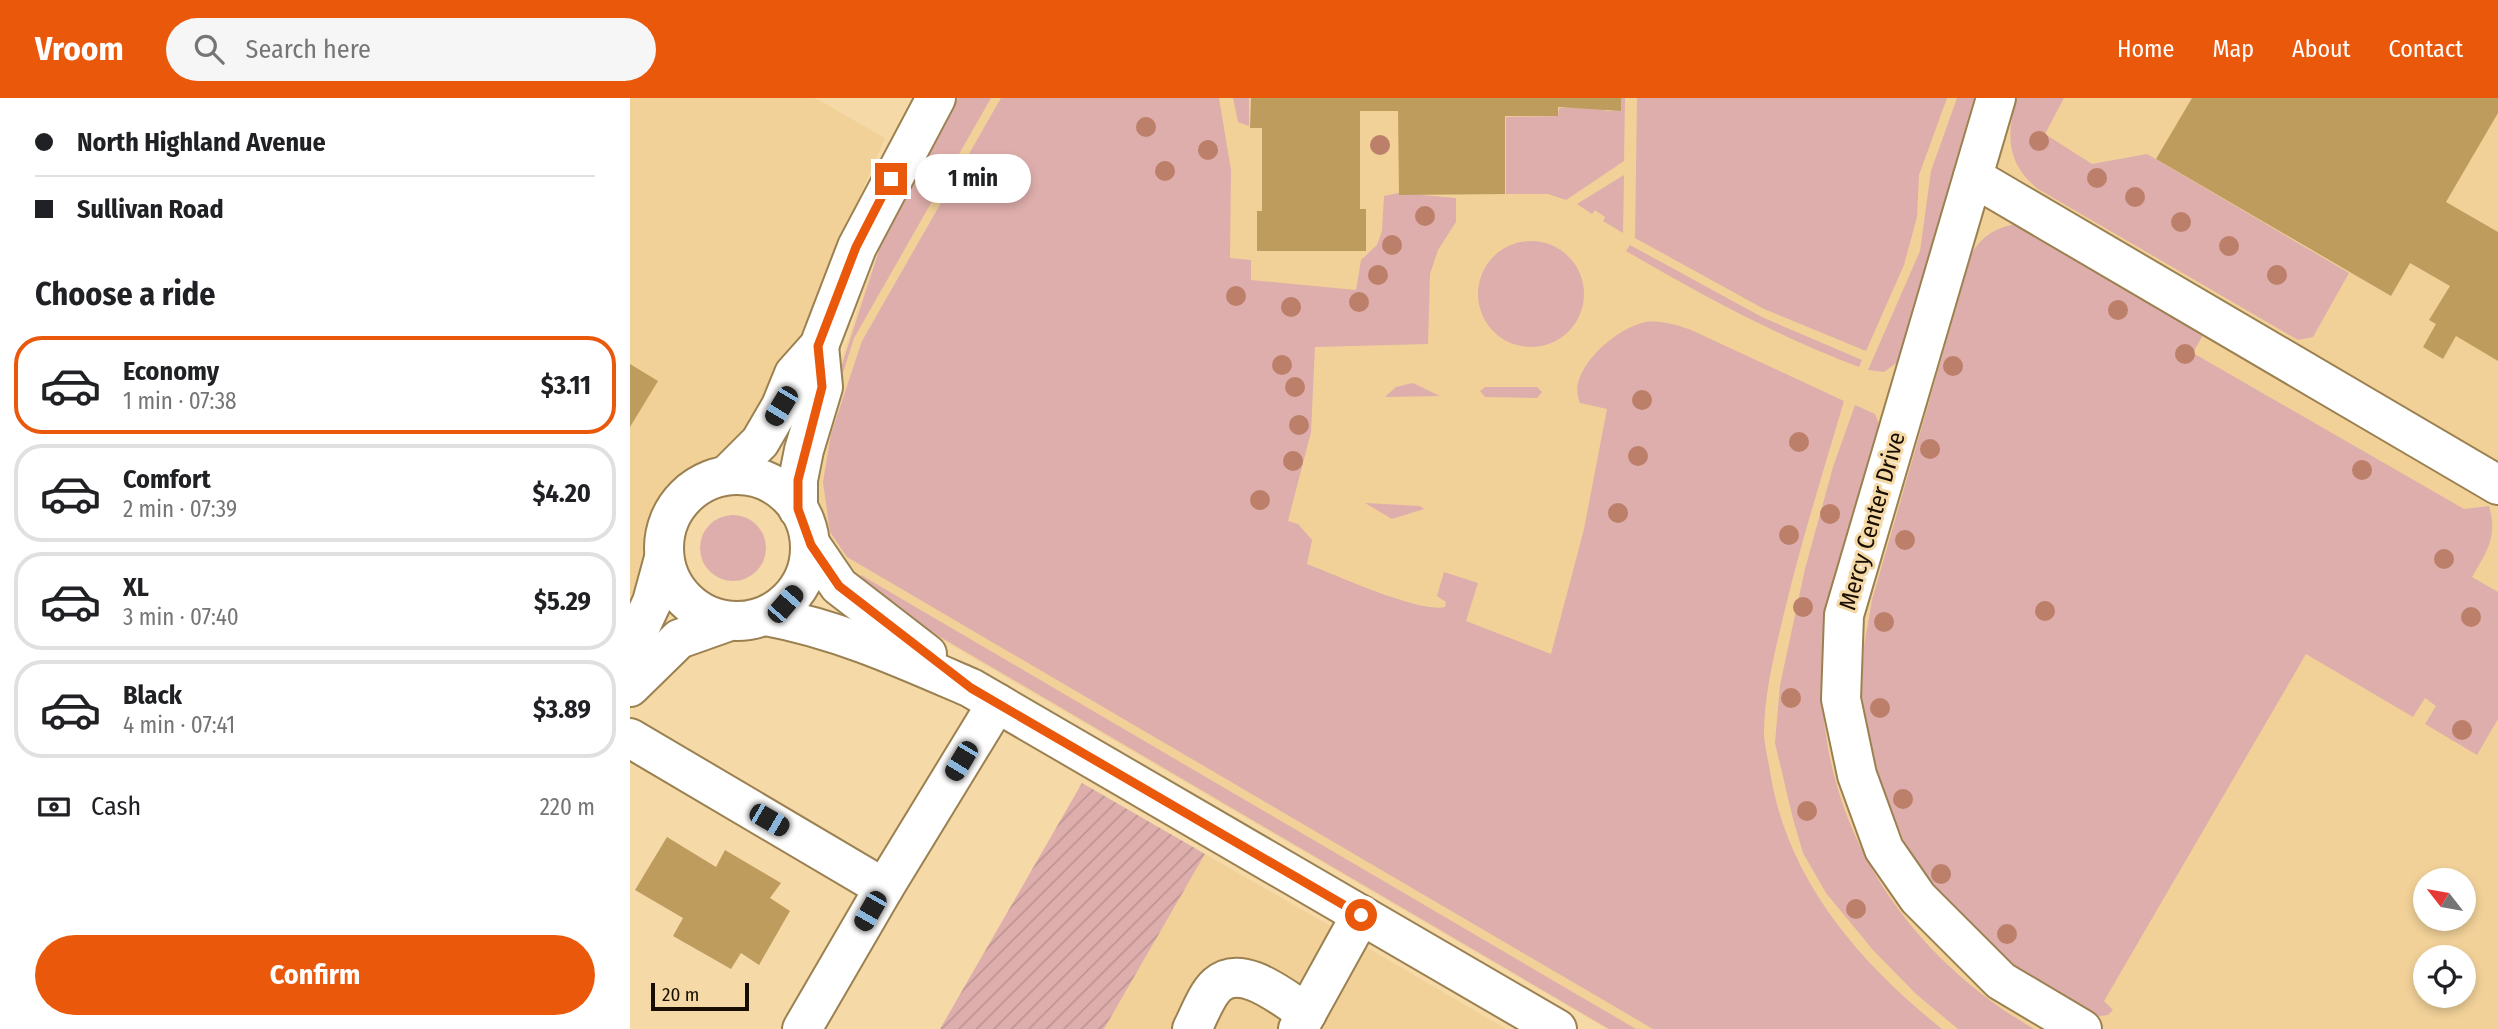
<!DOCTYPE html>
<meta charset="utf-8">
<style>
body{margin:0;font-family:"Fira Sans Condensed",sans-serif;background:#f6f6f6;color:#202124;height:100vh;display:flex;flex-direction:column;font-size:26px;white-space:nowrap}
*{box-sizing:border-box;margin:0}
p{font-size:23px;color:#757577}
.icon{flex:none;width:38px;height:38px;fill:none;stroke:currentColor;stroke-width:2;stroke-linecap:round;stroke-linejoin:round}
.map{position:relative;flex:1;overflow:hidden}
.side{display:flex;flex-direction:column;background:#fff;width:630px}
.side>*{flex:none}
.guide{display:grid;align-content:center;height:154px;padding:0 35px;background:#fff}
.needle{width:46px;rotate:301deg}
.fabs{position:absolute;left:1783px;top:770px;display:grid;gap:14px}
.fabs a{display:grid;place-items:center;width:63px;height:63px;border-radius:50%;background:#fff;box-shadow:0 4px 10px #0003;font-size:35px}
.scale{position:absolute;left:21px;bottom:18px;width:98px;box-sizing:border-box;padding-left:7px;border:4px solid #180e00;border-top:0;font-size:19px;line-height:24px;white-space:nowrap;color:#180e00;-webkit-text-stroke:5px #f5d9a7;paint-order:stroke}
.end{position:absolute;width:32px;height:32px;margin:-16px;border:9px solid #ea580c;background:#fff;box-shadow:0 0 0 4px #fff}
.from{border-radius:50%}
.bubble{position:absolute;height:49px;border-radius:24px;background:#fff;box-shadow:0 4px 10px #0003;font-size:23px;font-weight:700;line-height:49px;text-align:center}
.car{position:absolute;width:21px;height:42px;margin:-21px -10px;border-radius:9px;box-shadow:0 0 5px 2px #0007;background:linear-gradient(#222 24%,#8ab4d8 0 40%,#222 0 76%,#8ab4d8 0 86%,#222 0)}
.guide b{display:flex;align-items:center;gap:24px;height:66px;font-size:26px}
.guide b+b{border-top:2px solid #e0e0e0}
.guide i{width:18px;height:18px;background:#202124}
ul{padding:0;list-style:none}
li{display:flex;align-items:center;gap:21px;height:98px;margin:0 14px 10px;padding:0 21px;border:4px solid #e0e0e0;border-radius:28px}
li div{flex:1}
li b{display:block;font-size:26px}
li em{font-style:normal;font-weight:700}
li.current{border-color:#ea580c}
li>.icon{width:63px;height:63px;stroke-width:1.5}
h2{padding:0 35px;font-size:32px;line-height:84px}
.pay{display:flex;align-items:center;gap:18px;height:77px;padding:0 35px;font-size:26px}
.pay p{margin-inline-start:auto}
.cta{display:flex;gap:14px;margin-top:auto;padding:14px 35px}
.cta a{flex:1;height:80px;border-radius:42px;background:#ea580c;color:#fff;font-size:28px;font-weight:700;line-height:80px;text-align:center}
header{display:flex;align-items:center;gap:42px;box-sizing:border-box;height:98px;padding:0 35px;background:#ea580c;color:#fff}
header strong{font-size:33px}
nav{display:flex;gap:38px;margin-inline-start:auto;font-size:24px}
.search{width:490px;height:63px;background:#f6f6f6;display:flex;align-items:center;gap:18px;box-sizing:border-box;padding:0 24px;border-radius:38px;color:#757577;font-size:26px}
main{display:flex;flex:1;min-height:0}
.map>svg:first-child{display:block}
.built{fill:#f1d198;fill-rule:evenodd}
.grass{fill:#deaeac}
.garden{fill:url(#garden-furrows)}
.building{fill:#be9c5e}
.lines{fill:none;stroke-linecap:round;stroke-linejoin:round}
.minor-casing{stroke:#9b8151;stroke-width:42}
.minor{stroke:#fff;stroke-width:38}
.tree{fill:#bc7f69}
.route{stroke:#ea580c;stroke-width:9}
.labels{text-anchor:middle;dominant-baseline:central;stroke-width:6;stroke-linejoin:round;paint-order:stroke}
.street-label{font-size:24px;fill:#180e00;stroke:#f5d9a7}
</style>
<header>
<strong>Vroom</strong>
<div class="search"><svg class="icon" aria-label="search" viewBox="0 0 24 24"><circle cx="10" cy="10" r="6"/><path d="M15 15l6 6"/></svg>Search here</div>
<nav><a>Home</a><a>Map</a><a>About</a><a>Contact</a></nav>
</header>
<main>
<section class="side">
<div class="guide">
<b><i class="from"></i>North Highland Avenue</b>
<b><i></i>Sullivan Road</b>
</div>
<h2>Choose a ride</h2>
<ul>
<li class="current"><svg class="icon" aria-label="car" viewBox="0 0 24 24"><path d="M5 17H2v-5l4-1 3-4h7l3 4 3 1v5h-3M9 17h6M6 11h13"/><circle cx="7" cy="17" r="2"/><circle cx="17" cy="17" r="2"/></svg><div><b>Economy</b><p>1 min · 07:38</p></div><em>$3.11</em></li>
<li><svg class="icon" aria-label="car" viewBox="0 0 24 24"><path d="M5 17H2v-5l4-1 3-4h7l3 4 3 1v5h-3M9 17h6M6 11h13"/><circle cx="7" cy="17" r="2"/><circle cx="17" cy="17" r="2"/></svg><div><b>Comfort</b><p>2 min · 07:39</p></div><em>$4.20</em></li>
<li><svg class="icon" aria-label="car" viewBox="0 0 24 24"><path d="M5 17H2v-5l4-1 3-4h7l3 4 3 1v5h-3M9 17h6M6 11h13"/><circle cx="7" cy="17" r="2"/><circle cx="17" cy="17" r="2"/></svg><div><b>XL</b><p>3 min · 07:40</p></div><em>$5.29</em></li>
<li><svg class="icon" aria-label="car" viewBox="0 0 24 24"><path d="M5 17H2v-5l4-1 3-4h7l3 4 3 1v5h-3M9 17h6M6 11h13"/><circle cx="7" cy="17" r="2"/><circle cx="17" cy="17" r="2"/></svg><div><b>Black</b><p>4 min · 07:41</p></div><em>$3.89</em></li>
</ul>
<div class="pay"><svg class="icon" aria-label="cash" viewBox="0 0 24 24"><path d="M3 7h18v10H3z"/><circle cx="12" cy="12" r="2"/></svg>Cash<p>220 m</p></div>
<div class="cta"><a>Confirm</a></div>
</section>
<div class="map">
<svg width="1868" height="931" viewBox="0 0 1868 931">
<defs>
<pattern id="garden-furrows" width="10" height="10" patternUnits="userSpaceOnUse" patternTransform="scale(1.75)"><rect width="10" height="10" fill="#deaeac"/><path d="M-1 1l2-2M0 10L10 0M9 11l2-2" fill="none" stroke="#be9492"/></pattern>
</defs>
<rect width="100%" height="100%" fill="#f5d9a7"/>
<g class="built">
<path d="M0,0H185L255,40L137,313L100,355L65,371L41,402L27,454L0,529Z"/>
<path d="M329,0H1868V931H977L309,540L243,500L189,440L180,399L201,294L236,185L299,53ZM1796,782H1834V821H1796ZM1796,859H1834V898H1796Z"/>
<path d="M575,756L702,829L876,931H474Z"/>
</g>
<g class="grass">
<path d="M328,0H361L224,240L199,319L185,350L250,149Z"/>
<path d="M371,0H589L601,72L600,160L621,162V182L726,192L731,162L747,147L752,133L754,98L768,95L826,100V124L808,152L800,176L798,246L685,249L681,334L658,423L668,426L682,442L677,466C706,477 789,515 815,509L816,504L807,498L814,474L848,485L836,523L921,556L954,431L977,311L950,305C935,273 987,229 1016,224C1031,222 1045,227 1059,231L1214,303C1194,371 1173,438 1156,507C1146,549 1134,594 1134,637C1135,651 1139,665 1141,679C1159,784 1231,866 1312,931H1023L217,459L200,434L193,384L201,336L232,243Z"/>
<path d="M603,0H619V28L608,24Z"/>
<path d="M991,0H995L994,63L936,102L918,96H876V19L928,18L929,10L974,9L975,13H991Z"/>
<path d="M1007,0H1317L1289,77L1287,119L1274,167L1236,253L1134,211L1005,140Z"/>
<path d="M1327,0H1344L1269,263L1254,274L1238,272L1290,153L1301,73Z"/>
<path d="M1387,0H1434L1415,36L1462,66L1517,56L1719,175L1683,239L1668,242L1408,91C1376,65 1376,37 1387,0Z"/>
<path d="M994,77L993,135L973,123L975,119L965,112L962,116L947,106Z"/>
<path d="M1387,126L1574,235L1563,255L1834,411L1859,408C1868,439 1857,453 1842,479L1868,494V621L1847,657L1795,626L1806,608L1795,600L1783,619L1676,556L1474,903L1483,912L1478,917L1463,919L1391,876L1300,786L1279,755L1243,668L1231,602L1234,548L1242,502L1341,158C1348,140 1368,128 1387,126Z"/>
<circle cx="901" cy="196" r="53"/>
<path d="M1000,147L1132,219L1232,262L1229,269C1147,238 1071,197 996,153Z"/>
<path d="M783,285L810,298L755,299L766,289Z"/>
<path d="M855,289H907L912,294L907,300L855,299L850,293Z"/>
<path d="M1225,307L1245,316L1250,328L1196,524C1172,695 1257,845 1404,931H1328L1286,896L1243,852L1196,795L1173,755L1163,721L1145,645L1150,587L1175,471L1203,369Z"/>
<path d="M735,405L790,408L794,411L762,421Z"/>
<circle cx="103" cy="450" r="33"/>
<path d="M231,477L1006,931H979L249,503L224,486Z"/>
</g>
<path class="garden" d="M452,685L575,756L474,931H310Z"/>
<g class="building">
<path d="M621,0H991V13L928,9V18H875V96L769,97L768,13H730V111H736V153H627V113H632V30H620Z"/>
<path d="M1562,0H1868V15L1816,104L1868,134V263L1826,238L1813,261L1793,249L1806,226L1799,222L1820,188L1780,165L1761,198L1526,61Z"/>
<path d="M0,266L28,283L0,329Z"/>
<path d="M37,739L86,769L95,752L151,785L140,800L160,813L129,867L111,855L101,871L43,838L53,820L5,792Z"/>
</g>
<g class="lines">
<defs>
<g id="minor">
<path d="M1366,0L1214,517L1211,601L1227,677L1254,751L1288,800L1371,883L1452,931"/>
<path d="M1343,79L1868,387"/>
<path d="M98,376L130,344L151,308L164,276L189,248L227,149L306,0"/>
<circle cx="107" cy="450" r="73"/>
<path d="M168,411V382L174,352L193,289L189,248"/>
<path d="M181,447L209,488L297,556"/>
<path d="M136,518C208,531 274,561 341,590L927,931"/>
<path d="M0,551L22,504L34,460"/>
<path d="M0,589L49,541L97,524"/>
<path d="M0,640L254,790"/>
<path d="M172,931L254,790L367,605"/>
<path d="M562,931C569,918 576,897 587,887C613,864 655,902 677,915"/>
<path d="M668,931L731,817"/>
</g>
</defs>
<use href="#minor" class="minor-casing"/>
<use href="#minor" class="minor"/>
</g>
<g class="tree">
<circle cx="516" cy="29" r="10"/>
<circle cx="1409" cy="43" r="10"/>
<circle cx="750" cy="47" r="10"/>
<circle cx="578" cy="52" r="10"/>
<circle cx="535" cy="73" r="10"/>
<circle cx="1467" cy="80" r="10"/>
<circle cx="1505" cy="99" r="10"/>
<circle cx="795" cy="118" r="10"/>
<circle cx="1551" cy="124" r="10"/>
<circle cx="762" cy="147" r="10"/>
<circle cx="1599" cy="148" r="10"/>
<circle cx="748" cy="177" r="10"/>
<circle cx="1647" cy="177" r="10"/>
<circle cx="606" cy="198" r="10"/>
<circle cx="729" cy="204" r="10"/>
<circle cx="661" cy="209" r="10"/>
<circle cx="1488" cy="212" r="10"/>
<circle cx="1555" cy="256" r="10"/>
<circle cx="652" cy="267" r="10"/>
<circle cx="1323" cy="268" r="10"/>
<circle cx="665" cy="289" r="10"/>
<circle cx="1012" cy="302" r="10"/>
<circle cx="669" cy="327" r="10"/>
<circle cx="1169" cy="344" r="10"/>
<circle cx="1300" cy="351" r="10"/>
<circle cx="1008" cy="358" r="10"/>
<circle cx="663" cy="363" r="10"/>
<circle cx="1732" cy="372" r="10"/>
<circle cx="630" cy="402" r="10"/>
<circle cx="988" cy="415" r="10"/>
<circle cx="1200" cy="416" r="10"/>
<circle cx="1159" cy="437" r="10"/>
<circle cx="1275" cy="442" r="10"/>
<circle cx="1814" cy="461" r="10"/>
<circle cx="1173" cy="509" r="10"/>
<circle cx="1415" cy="513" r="10"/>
<circle cx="1841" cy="519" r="10"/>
<circle cx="1254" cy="524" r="10"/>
<circle cx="1161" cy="600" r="10"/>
<circle cx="1250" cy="610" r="10"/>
<circle cx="1832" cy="632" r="10"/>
<circle cx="1273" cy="701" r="10"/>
<circle cx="1177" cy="713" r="10"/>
<circle cx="1311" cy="776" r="10"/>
<circle cx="1226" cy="811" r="10"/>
<circle cx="1377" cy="836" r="10"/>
</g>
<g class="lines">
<path class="route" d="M261,81L226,149L188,248L192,289L168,382V411L181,447L209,488L341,590L731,817"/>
</g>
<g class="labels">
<g class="street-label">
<text transform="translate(1242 423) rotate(-74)">Mercy Center Drive</text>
</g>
</g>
</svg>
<div class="fabs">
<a><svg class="needle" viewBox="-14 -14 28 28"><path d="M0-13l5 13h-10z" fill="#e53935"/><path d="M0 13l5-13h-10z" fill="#757577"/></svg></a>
<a><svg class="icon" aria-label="locate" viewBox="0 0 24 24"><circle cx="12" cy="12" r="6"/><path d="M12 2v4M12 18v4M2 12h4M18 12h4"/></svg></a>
</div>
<div class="scale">20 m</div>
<i class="end from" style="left:731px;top:817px"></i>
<i class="end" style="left:261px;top:81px"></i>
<div class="bubble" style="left:285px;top:56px;width:116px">1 min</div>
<i class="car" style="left:151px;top:308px;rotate:211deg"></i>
<i class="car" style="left:155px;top:506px;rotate:41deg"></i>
<i class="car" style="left:331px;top:663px;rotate:211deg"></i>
<i class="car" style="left:139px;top:722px;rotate:120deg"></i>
<i class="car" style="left:240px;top:813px;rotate:210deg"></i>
</div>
</main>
